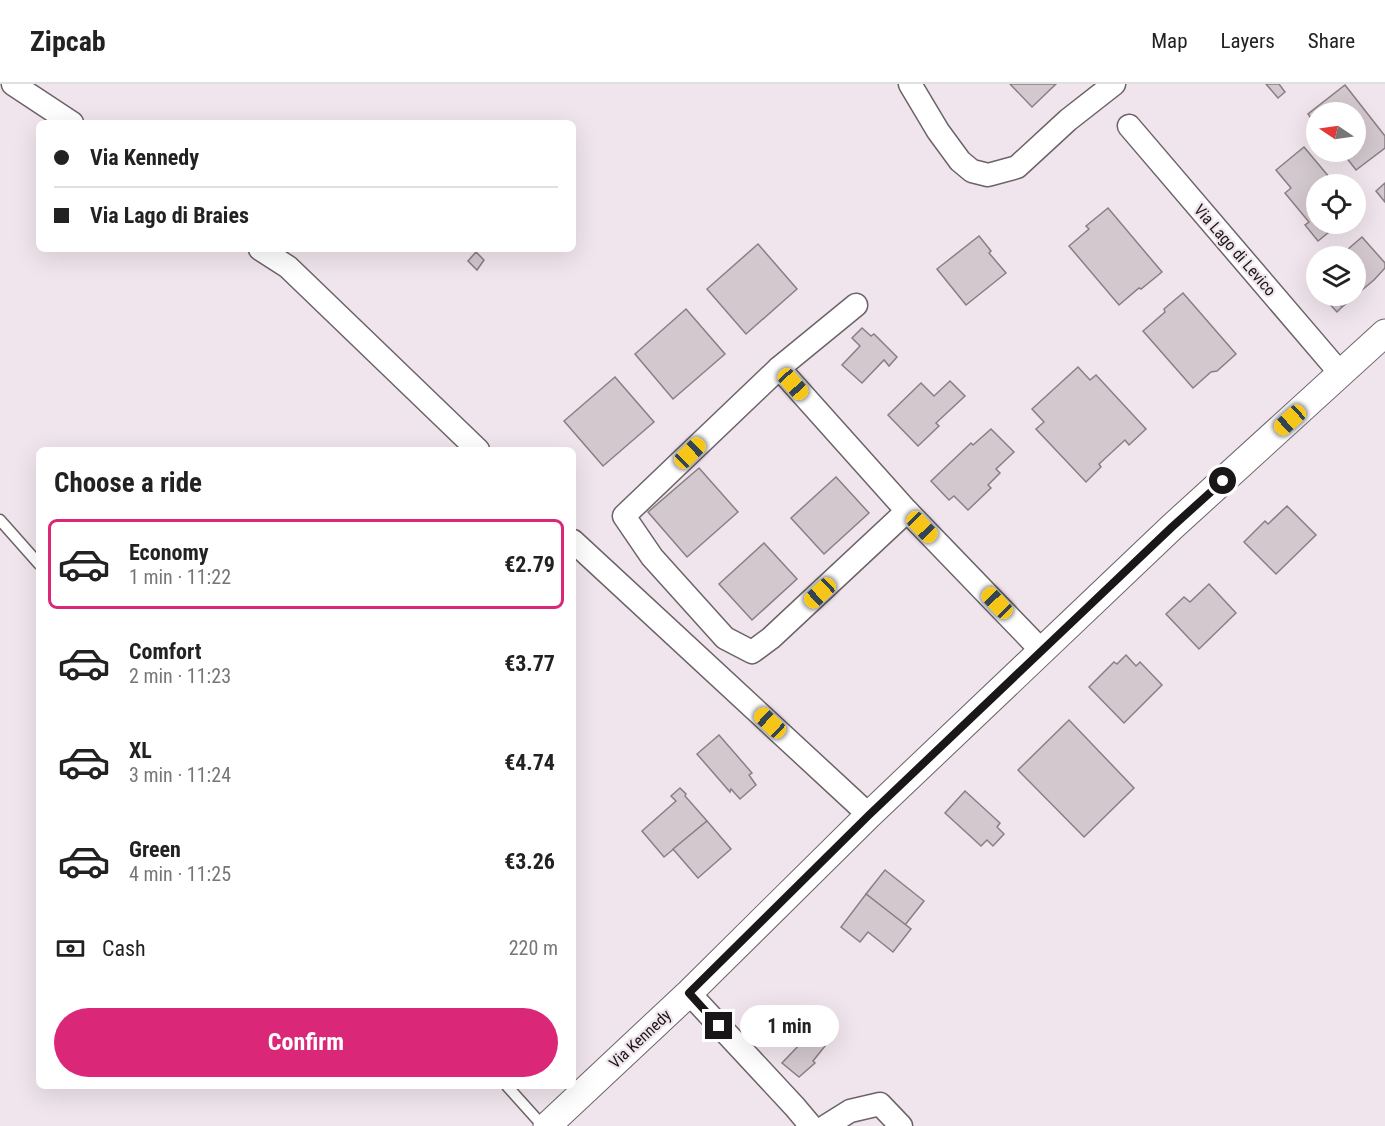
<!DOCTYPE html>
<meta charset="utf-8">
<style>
body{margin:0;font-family:"Roboto Condensed",sans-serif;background:#f2f2f2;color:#222;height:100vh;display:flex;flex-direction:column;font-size:22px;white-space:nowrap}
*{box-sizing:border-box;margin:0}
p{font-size:20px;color:#767676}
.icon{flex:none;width:33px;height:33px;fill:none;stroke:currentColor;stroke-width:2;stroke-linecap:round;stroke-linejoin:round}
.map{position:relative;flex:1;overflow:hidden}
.drawer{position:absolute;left:36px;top:363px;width:540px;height:642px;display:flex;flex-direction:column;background:#fff;border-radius:9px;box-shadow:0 6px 24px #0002}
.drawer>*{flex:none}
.banner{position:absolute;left:36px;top:36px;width:540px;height:132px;border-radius:9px;box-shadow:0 6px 24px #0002;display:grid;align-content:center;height:132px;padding:0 18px;background:#fff}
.needle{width:39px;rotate:283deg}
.fabs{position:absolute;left:1306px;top:18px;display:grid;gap:12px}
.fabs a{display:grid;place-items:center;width:60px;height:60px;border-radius:50%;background:#fff;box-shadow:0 6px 24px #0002;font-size:30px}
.end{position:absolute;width:27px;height:27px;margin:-14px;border:8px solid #1a1719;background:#fff;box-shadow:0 0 0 3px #fff}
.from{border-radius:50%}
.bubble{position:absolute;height:42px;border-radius:21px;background:#fff;box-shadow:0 6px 24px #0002;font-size:20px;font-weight:700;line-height:42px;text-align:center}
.car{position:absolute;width:18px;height:36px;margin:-18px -9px;border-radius:8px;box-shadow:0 0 4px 2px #0007;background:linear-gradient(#f5c518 24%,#345 0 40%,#f5c518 0 76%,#345 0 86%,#f5c518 0)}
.banner b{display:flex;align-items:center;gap:21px;height:57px;font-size:22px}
.banner b+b{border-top:2px solid #e0e0e0}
.banner i{width:15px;height:15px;background:#222}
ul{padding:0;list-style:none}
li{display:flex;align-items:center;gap:18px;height:90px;margin:0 12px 9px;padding:0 6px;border:3px solid transparent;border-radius:9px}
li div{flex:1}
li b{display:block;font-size:22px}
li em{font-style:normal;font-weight:700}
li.selected{border-color:#db2777}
li>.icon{width:54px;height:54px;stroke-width:1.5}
h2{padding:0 18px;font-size:27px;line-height:72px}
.pay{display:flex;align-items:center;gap:15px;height:66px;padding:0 18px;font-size:22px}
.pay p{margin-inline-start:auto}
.cta{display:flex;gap:12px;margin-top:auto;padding:12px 18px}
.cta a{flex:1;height:69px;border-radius:36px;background:#db2777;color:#fff;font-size:24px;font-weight:700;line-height:69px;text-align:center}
header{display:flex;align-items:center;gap:36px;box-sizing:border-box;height:84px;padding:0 30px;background:#fff;border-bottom:2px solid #e0e0e0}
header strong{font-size:28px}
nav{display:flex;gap:33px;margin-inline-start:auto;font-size:21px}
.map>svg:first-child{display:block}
.building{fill:#d3c8ce;stroke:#897f85;stroke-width:1.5}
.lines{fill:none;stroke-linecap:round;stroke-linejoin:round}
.service-casing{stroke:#6c6368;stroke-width:13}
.minor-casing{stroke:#6c6368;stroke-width:25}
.tertiary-casing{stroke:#6c6368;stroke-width:29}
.service{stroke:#fff;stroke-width:10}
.minor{stroke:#fff;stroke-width:22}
.tertiary{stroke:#fff;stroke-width:27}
.route{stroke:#1a1719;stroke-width:8}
.labels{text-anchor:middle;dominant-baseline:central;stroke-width:4.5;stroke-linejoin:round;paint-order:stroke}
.street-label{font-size:16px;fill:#1a1719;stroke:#f0e5ec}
</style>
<header>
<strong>Zipcab</strong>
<nav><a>Map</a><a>Layers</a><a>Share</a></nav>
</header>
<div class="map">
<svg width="1385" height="1042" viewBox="0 0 1385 1042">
<rect width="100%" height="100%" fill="#f0e5ec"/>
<g class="building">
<path d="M1010,0H1056L1032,23Z"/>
<path d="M1266,0H1279L1285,8L1278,14Z"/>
<path d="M1345,1L1385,52V64L1356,86L1342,68H1356V28H1317V43L1308,30Z"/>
<path d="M1304,63L1335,100H1317V140H1339L1318,157L1305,141L1309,138L1285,109L1291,104L1276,86Z"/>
<path d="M1385,99V118L1376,107Z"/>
<path d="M1108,124L1162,188L1141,205L1139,204L1119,221L1069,162L1089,145L1086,142Z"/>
<path d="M979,152L991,167L989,169L1006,189L966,221L937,185Z"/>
<path d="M1362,153L1385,179V184L1374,196L1356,211V172H1340Z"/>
<path d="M758,160L797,205L746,250L707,205Z"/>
<path d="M476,168L484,176L477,186L468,177Z"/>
<path d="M1317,193V207L1310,199Z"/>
<path d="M1183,209L1236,270L1217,287L1211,288L1193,304L1143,247L1165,228L1164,225Z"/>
<path d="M1322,212H1335L1342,223L1337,228Z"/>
<path d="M1335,212H1356L1342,223Z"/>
<path d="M686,225L725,270L673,315L635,270Z"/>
<path d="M862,244L871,252L874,250L897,273L889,282L884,276L862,299L842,281L860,262L852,254Z"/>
<path d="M1078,283L1090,296L1096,291L1146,345L1129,361L1125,356L1099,380L1101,383L1086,398L1036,345L1044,338L1032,325Z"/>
<path d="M615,293L654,338L603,382L564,337Z"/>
<path d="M950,297L965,312L936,339L939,342L918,362L888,331L921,299L934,312Z"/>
<path d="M991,345L1014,368L996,385L1000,389L988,401L991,404L968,426L954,412L949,416L931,397L971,359L973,361Z"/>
<path d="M699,384L738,428L687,473L648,428Z"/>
<path d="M836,393L869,429L824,470L791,434Z"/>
<path d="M1287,422L1316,451L1276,490L1244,458L1265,437L1268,440Z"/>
<path d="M764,459L797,495L752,536L719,500Z"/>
<path d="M1209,500L1236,529L1199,565L1166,530L1184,513L1190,518Z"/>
<path d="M1126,571L1136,582L1140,578L1162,601L1124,639L1089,603L1114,578L1117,580Z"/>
<path d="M1069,636L1134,704L1084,753L1018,686Z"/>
<path d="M719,651L752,689L749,691L756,701L740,715L731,705L730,708L697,670Z"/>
<path d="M680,704L686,710L685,712L707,737L664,773L642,747L676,717L671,712Z"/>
<path d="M965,707L1000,739L997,743L1004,750L993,762L987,756L981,762L945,729Z"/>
<path d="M707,737L731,765L698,794L673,765Z"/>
<path d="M885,786L924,817L905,841L866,810Z"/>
<path d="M866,810L911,845L893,868L868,848L860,858L841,843Z"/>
<path d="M823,936L830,943L820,957L825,962L813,977L815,979L799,993L782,979Z"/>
</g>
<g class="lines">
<defs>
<g id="service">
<path d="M0,436L39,480"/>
<path d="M507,1002L543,1042"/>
</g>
<g id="minor">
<path d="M13,0L72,39"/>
<path d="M910,0L938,47L960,77L972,87L988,91L1017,83L1068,36L1114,0"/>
<path d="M1129,42L1341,290"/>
<path d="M260,165L288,183L478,366"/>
<path d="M856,221L779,284L907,427L1042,567"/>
<path d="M779,284L624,432L652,473L725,554L752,568L771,554L907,427"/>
<path d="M573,457L869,731"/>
<path d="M689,909L795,1023L811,1042"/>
<path d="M826,1042L850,1027L880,1020L901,1042"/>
</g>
<path id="tertiary" d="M547,1042L689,909L869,731L1172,443L1385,249"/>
</defs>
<use href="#service" class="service-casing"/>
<use href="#minor" class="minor-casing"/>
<use href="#tertiary" class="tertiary-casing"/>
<use href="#service" class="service"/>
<use href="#minor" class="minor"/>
<use href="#tertiary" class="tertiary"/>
</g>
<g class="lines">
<path class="route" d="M719,942L689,909L869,731L1172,443L1223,397"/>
</g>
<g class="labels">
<g class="street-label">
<text transform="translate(1235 166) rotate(49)">Via Lago di Levico</text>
<text transform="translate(640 955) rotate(-43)">Via Kennedy</text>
</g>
</g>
</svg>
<div class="fabs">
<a><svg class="needle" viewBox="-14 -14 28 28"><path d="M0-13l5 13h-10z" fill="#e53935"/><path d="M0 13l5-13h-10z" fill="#767676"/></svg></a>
<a><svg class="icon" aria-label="locate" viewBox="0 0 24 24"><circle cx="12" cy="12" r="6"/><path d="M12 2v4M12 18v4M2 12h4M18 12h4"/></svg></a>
<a><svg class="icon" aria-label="layers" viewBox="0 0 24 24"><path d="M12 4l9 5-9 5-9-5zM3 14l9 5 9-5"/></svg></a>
</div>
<i class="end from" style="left:1223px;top:397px"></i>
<i class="end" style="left:719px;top:942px"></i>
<div class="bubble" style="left:740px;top:921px;width:99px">1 min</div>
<i class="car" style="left:793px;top:300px;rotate:138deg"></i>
<i class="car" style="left:1290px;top:336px;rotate:228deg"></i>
<i class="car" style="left:690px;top:369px;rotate:46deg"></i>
<i class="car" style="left:922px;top:443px;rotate:136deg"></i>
<i class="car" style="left:820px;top:509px;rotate:227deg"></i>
<i class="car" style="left:997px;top:519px;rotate:316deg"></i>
<i class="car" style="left:770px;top:639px;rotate:313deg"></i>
<div class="banner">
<b><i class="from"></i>Via Kennedy</b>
<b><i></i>Via Lago di Braies</b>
</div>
<section class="drawer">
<h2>Choose a ride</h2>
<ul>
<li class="selected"><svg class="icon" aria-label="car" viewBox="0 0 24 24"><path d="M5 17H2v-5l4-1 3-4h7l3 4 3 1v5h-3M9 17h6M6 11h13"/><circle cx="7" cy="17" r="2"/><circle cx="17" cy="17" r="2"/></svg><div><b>Economy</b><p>1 min · 11:22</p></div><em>€2.79</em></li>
<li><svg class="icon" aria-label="car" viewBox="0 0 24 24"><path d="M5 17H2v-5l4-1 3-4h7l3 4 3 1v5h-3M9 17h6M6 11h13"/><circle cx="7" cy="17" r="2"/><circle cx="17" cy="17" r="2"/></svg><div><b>Comfort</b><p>2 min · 11:23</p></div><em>€3.77</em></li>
<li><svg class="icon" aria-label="car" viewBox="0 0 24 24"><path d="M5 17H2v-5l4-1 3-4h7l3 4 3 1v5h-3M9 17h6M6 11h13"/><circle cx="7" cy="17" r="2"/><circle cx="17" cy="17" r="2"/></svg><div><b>XL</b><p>3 min · 11:24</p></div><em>€4.74</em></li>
<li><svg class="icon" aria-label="car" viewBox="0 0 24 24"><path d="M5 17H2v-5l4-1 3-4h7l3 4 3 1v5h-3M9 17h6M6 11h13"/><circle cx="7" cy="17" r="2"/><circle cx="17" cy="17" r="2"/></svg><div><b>Green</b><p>4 min · 11:25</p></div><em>€3.26</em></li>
</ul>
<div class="pay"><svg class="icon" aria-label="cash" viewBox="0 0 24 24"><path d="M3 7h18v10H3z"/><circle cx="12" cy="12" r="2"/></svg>Cash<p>220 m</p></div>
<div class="cta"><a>Confirm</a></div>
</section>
</div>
